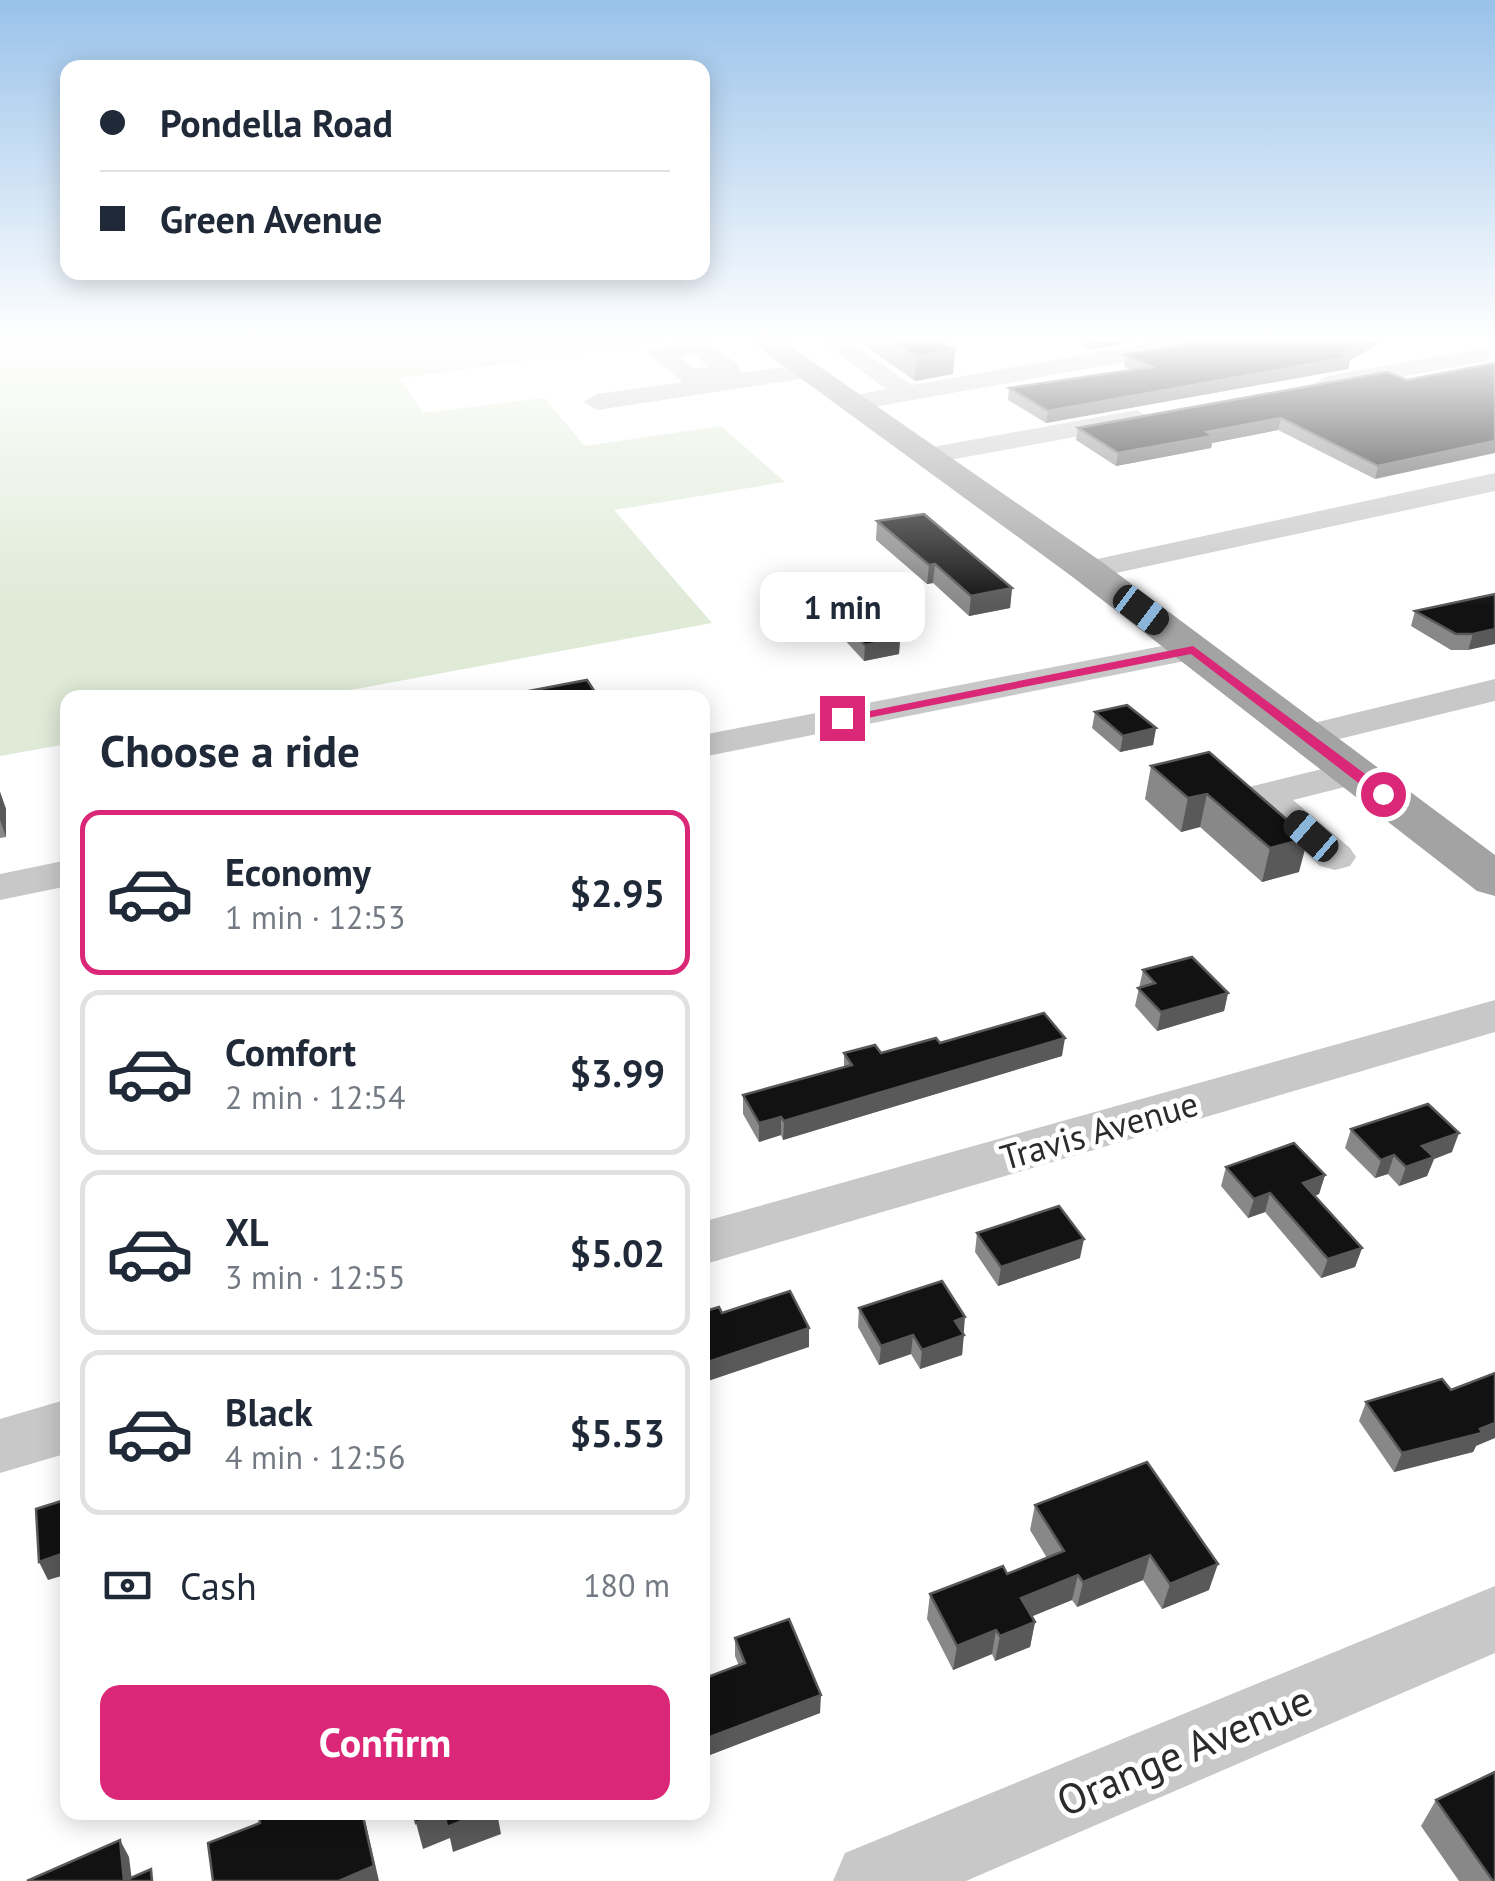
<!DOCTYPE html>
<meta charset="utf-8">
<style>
body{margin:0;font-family:"PT Sans",sans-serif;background:#f6f6f7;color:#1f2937;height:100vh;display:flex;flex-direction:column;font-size:38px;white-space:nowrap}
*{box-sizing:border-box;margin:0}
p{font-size:32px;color:#747a83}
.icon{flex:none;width:55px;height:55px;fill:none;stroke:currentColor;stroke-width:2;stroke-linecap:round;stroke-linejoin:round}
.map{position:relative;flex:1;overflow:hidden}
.drawer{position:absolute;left:60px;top:690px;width:650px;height:1130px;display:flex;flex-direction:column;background:#fff;border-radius:20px;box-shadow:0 5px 25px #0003}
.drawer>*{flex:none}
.top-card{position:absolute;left:60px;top:60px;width:650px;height:220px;border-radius:20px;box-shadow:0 5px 25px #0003;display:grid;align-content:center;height:220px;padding:0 40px;background:#fff}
.end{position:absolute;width:45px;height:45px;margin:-22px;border:12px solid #db2777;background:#fff;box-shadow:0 0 0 5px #fff}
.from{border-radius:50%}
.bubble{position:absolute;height:70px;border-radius:20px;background:#fff;box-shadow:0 5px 25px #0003;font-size:32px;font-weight:700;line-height:70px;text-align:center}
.car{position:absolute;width:30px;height:60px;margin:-30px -15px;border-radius:12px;box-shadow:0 0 8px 2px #0007;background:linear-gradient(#222 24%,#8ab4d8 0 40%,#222 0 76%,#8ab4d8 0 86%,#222 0)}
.top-card b{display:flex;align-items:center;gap:35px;height:95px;font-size:38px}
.top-card b+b{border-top:2px solid #e0e1e3}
.top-card i{width:25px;height:25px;background:#1f2937}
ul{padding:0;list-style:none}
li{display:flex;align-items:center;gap:30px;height:165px;margin:0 20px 15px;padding:0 20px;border:5px solid #e0e1e3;border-radius:20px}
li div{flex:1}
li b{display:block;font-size:38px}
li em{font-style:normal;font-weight:700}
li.current{border-color:#db2777}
li>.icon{width:90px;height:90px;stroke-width:1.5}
h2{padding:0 40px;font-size:45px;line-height:120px}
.pay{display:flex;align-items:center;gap:25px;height:110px;padding:0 40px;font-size:38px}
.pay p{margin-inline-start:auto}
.action{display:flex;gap:20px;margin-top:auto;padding:20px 40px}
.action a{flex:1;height:115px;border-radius:20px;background:#db2777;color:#fff;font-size:40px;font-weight:700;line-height:115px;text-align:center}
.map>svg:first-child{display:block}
.green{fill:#dfead7}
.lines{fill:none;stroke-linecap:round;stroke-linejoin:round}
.minor{fill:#c8c8c8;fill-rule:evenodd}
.major{fill:#a3a3a3;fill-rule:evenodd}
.wall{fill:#888}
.shaded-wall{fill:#595959}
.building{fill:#121212;stroke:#595959;stroke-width:2.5}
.route{fill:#db2777}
.labels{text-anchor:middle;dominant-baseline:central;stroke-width:10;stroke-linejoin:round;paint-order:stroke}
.street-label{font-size:35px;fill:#2b2b2b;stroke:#fff}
.near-street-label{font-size:42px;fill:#2b2b2b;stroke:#fff}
</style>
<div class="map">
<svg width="1495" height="1881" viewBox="0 0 1495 1881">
<rect width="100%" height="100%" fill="#fff"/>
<path class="green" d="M0,342H670L399,378L423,413L544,398L585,446L721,426L785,482L614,510L712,623L313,697L68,698L67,744L0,756Z"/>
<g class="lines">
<g class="minor">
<path d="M683,342H708L739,365L740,373L806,364L818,371L806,378L597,410L584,402L597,394L683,382L648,353L652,348ZM694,355L710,367L695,368L680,357Z"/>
<path d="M823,342H850L912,385L1156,342H1209L1198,349L851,411L842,408L838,403L842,398L886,389Z"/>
<path d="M1479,349L1487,351L1491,356L1487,361L1327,390L1315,383L1327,376Z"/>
<path d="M1137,410L1150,418L1146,424L927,464L913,456L927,448Z"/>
<path d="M1495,473V491L1088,579L1077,577L1072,570L1077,563L1088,561Z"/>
<path d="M1193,640L1205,643L1210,650L1205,657L702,757V735Z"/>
<path d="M1495,679V701L1306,747L1293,744L1287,736L1293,728Z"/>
<path d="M1355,761L1369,765L1374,773L1369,781L1293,800L1350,848L1356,857L1350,866L1335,870L1320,866L1243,795L1249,787Z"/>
<path d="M68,860V886L0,900V874Z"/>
<path d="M1495,1000V1032L702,1265V1222Z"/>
<path d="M68,1399V1453L0,1473V1419Z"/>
<path d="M1495,1586V1653L966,1881H833L845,1853Z"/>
</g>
<path class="major" d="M751,342H784L1102,562L1495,855V896L1477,891L1074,578Z"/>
</g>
<g class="wall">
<path d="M860,342H943L953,374L915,381Z"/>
<path d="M1084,342H1133L1090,350L1083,347Z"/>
<path d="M1195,342H1382L1350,360L1348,369L1046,423L1008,400L1009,388L1132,370L1124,366L1125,355Z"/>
<path d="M1407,380L1375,479L1278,430L1212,443L1211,448L1116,466L1076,440L1078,428Z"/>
<path d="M877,521L1012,588L1010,608L969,616L933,583L927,584L876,540Z"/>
<path d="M1495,594L1468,650H1451L1411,626L1415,611Z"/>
<path d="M841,620L900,639L899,654L864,661L841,636Z"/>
<path d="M1095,712L1156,728L1153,745L1120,752L1092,728Z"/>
<path d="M1209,752L1299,872L1262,882L1200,827L1181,832L1145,799L1151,766Z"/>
<path d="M0,792L6,809V837L0,838Z"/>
<path d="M1143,970L1228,993L1224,1011L1157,1031L1135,1006Z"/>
<path d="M940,1043L1062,1056L783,1140L781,1135L759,1142L743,1114V1095L844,1068V1053H881Z"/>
<path d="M1351,1129L1452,1152L1434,1159L1427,1176L1399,1186L1388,1174L1375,1178L1345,1148Z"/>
<path d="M1226,1167L1325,1175L1319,1194L1315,1196L1362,1248L1355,1267L1321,1278L1265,1212L1248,1218L1221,1186Z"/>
<path d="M977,1233L1080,1258L998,1286L975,1252Z"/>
<path d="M859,1308L963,1333L964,1335L962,1355L920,1369L911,1354L879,1365L858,1327Z"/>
<path d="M1366,1402L1476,1446L1473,1452L1394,1472L1359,1421Z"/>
<path d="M1147,1462L1209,1590L1162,1609L1143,1580L1077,1607L1072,1600L1032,1616L1035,1622L1030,1647L995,1661L992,1654L953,1670L927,1619L930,1594L1007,1574L1047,1558L1030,1530L1035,1505Z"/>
<path d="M735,1638L820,1713L702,1758V1679L739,1666L735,1656Z"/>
<path d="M1436,1800L1495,1881H1459L1421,1826Z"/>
</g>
<g class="shaded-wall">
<path d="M1091,342H1133L1090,350Z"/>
<path d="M1363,342H1382L1350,360L1348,369L1046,423L1048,411L1342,354Z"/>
<path d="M955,350L953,374L915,381L916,356Z"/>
<path d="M1281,418L1278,430L1212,443L1211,448L1116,466L1118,453L1207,432Z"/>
<path d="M1495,441V453L1375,479L1378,466Z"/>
<path d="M935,564L933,583L927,584L929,565Z"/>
<path d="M1012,588L1010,608L969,616L971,596Z"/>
<path d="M1495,629V644L1468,650L1473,634Z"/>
<path d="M900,639L899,654L864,661L865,645Z"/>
<path d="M1156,728L1153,745L1120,752L1123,736Z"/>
<path d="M0,792L6,809V837L0,820Z"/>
<path d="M1207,794L1200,827L1181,832L1188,798Z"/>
<path d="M1308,838L1299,872L1262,882L1270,848Z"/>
<path d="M1228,993L1224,1011L1157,1031L1161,1012Z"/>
<path d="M1065,1038L1062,1056L783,1140L784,1121Z"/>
<path d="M781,1117V1135L759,1142V1123Z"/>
<path d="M1459,1133L1452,1152L1434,1159L1427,1176L1399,1186L1406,1167L1422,1146Z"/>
<path d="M708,1137L709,1155L702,1157V1138Z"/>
<path d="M1394,1155L1388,1174L1375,1178L1381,1160Z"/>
<path d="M1325,1175L1319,1194L1297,1202L1303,1183Z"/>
<path d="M1270,1193L1265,1212L1248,1218L1254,1199Z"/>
<path d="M1084,1239L1080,1258L998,1286L1001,1267Z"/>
<path d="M1362,1248L1355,1267L1321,1278L1328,1259Z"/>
<path d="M965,1317L962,1355L920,1369L922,1350L955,1321Z"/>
<path d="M809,1328V1347L702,1383V1364Z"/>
<path d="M913,1335L911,1354L879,1365L881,1346Z"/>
<path d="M1495,1423V1438L1476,1446L1473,1452L1394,1472L1402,1453Z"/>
<path d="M67,1552L68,1574L48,1580L39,1562Z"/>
<path d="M1150,1555L1143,1580L1077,1607L1083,1582Z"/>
<path d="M1218,1564L1209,1590L1162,1609L1170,1584Z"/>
<path d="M1078,1575L1072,1600L1016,1623L1021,1598Z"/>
<path d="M1035,1622L1030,1647L995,1661L1000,1636Z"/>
<path d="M996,1630L992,1654L953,1670L957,1646Z"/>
<path d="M821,1695L820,1713L702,1758V1740Z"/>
<path d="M363,1812L379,1881H339Z"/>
<path d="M442,1812H513L498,1818L501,1834L453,1852L450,1838L423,1849L416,1823Z"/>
<path d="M120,1840L129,1857L132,1881H124Z"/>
</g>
<g class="building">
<path d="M895,342H943L955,350L916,356Z"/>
<path d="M1195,342H1363L1342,354L1350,357L1048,411L1009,388L1152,367L1125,355Z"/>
<path d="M1495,363V441L1378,466L1281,418L1207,432L1213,436L1118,453L1078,428L1387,372L1407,380Z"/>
<path d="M924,514L1012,588L971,596L935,564L929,565L877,521Z"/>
<path d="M1495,594V629L1473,634H1456L1415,611Z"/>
<path d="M874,614L900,639L865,645L841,620Z"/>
<path d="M587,680L599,698H527L524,692Z"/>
<path d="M1127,705L1156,728L1123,736L1095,712Z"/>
<path d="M1209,752L1308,838L1270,848L1207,794L1188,798L1151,766Z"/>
<path d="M1192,957L1228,993L1161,1012L1138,988L1155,983L1143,970Z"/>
<path d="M1044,1013L1065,1038L784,1121L781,1117L759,1123L743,1095L852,1065L844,1053L875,1045L881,1053L936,1038L940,1043Z"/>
<path d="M1428,1104L1459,1133L1422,1146L1434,1157L1406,1167L1394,1155L1381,1160L1351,1129Z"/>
<path d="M702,1126L708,1137L702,1138Z"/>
<path d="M1294,1143L1325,1175L1303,1183L1362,1248L1328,1259L1270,1193L1254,1199L1226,1167Z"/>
<path d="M1059,1206L1084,1239L1001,1267L977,1233Z"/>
<path d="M942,1281L965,1317L955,1321L964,1335L922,1350L913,1335L881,1346L859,1308Z"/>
<path d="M790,1291L809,1328L702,1364V1312L719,1307L722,1313Z"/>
<path d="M1495,1373V1423L1480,1429L1482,1433L1402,1453L1366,1402L1442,1379L1451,1390Z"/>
<path d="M1147,1462L1218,1564L1170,1584L1150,1555L1083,1582L1078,1575L1021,1598L1035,1622L1000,1636L996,1630L957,1646L930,1594L1003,1566L1007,1574L1064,1551L1035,1505Z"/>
<path d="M68,1499V1554L67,1552L39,1562L36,1509Z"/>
<path d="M789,1619L821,1695L702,1740V1679L745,1663L735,1638Z"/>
<path d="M1495,1772V1881H1493L1436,1800Z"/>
<path d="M264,1812H362L374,1866L339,1881H213L208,1843L260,1823L259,1815Z"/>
<path d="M413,1812H442L416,1823Z"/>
<path d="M444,1812H484L447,1827Z"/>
<path d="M120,1840L124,1881L151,1869L152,1881H27Z"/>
</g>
<linearGradient id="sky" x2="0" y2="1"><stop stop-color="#99c2ea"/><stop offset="0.56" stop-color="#fff"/><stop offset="1" stop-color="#fff" stop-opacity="0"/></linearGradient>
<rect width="1495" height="606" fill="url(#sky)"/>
<path class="route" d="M1193,646L1388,791V798H1378L1191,654L842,723L835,718Z"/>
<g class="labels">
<g class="street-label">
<text transform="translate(1099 1130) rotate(-16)">Travis Avenue</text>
</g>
<g class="near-street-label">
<text transform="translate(1184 1750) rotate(-23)">Orange Avenue</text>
</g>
</g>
</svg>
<i class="end from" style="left:1383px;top:794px"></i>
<i class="end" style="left:842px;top:718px"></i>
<div class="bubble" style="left:760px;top:572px;width:165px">1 min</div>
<i class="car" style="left:1141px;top:610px;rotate:127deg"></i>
<i class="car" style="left:1311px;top:836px;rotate:311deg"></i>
<div class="top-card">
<b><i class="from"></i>Pondella Road</b>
<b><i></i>Green Avenue</b>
</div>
<section class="drawer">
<h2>Choose a ride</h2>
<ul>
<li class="current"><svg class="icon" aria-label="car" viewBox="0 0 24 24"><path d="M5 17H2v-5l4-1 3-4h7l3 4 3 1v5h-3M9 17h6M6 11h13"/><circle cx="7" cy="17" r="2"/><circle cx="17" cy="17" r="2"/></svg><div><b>Economy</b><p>1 min · 12:53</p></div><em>$2.95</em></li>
<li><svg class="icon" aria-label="car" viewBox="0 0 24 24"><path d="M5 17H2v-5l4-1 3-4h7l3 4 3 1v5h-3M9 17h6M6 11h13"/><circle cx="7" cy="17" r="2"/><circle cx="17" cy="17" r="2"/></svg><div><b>Comfort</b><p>2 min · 12:54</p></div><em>$3.99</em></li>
<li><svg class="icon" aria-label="car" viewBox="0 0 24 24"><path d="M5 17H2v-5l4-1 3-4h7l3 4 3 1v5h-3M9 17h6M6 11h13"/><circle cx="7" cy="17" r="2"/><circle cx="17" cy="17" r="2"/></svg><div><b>XL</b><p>3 min · 12:55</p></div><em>$5.02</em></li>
<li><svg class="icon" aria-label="car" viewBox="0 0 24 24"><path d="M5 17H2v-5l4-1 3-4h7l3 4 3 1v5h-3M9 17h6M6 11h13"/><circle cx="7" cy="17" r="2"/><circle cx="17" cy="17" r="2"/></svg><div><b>Black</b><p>4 min · 12:56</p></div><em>$5.53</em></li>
</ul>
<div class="pay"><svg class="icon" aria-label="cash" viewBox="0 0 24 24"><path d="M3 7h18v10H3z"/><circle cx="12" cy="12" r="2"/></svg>Cash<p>180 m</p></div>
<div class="action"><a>Confirm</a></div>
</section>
</div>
